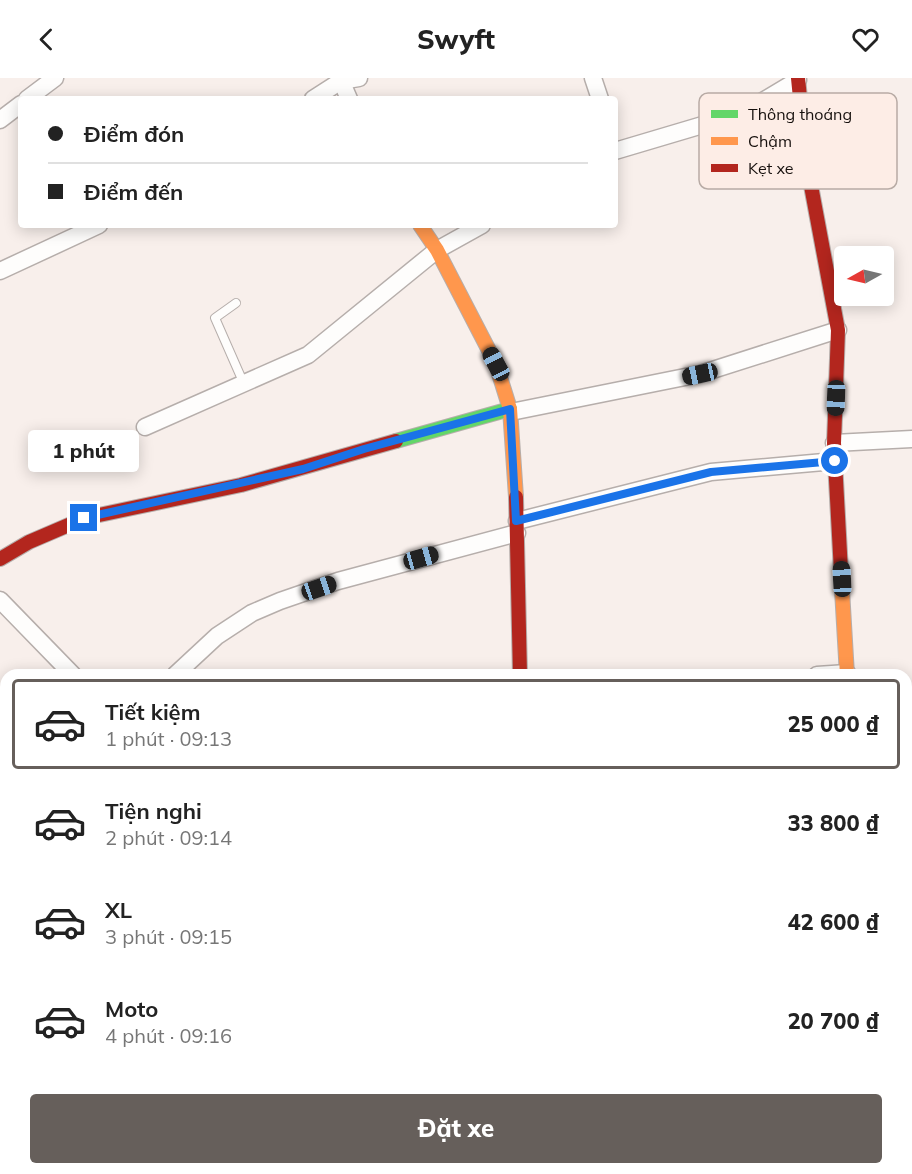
<!DOCTYPE html>
<html lang="vi">
<meta charset="utf-8">
<style>
body{margin:0;font-family:Mulish,sans-serif;background:#f2f2f2;color:#222;height:100vh;display:flex;flex-direction:column;font-size:22px;white-space:nowrap}
*{box-sizing:border-box;margin:0}
p{font-size:20px;color:#767676}
.icon{flex:none;width:33px;height:33px;fill:none;stroke:currentColor;stroke-width:2;stroke-linecap:round;stroke-linejoin:round}
.map{position:relative;flex:1;overflow:hidden}
.details{position:absolute;left:0px;top:591px;width:912px;height:506px;display:flex;flex-direction:column;background:#fff;border-radius:18px 18px 0 0;box-shadow:0 3px 15px #0003}
.details>*{flex:none}
.guide{position:absolute;left:18px;top:18px;width:600px;height:132px;border-radius:6px;box-shadow:0 3px 15px #0003;display:grid;align-content:center;height:132px;padding:0 30px;background:#fff}
.needle{width:39px;rotate:262deg}
.controls{position:absolute;left:834px;top:168px;display:grid;gap:12px}
.controls a{display:grid;place-items:center;width:60px;height:60px;border-radius:6px;background:#fff;box-shadow:0 3px 15px #0003;font-size:30px}
.end{position:absolute;width:27px;height:27px;margin:-14px;border:8px solid #1a73e8;background:#fff;box-shadow:0 0 0 3px #fff}
.from{border-radius:50%}
.bubble{position:absolute;height:42px;border-radius:6px;background:#fff;box-shadow:0 3px 15px #0003;font-size:20px;font-weight:800;line-height:42px;text-align:center}
.car{position:absolute;width:18px;height:36px;margin:-18px -9px;border-radius:8px;box-shadow:0 0 4px 2px #0007;background:linear-gradient(#222 24%,#8ab4d8 0 40%,#222 0 76%,#8ab4d8 0 86%,#222 0)}
.guide b{display:flex;align-items:center;gap:21px;height:57px;font-size:22px}
.guide b+b{border-top:2px solid #e0e0e0}
.guide i{width:15px;height:15px;background:#222}
ul{padding:10px 0 0;list-style:none}
li{display:flex;align-items:center;gap:18px;height:90px;margin:0 12px 9px;padding:0 18px;border:3px solid transparent;border-radius:6px}
li div{flex:1}
li b{display:block;font-size:22px}
li em{font-style:normal;font-weight:800}
li.selected{border-color:#665f5b}
li>.icon{width:54px;height:54px;stroke-width:1.5}
.primary-button{display:flex;gap:12px;margin-top:auto;padding:12px 30px}
.primary-button a{flex:1;height:69px;border-radius:6px;background:#665f5b;color:#fff;font-size:24px;font-weight:800;line-height:69px;text-align:center}
header{display:flex;justify-content:space-between;align-items:center;height:78px;padding:0 30px;background:#fff;font-size:27px;font-weight:800}
.map>svg:first-child{display:block}
.lines{fill:none;stroke-linecap:round;stroke-linejoin:round}
.lane-casing{stroke:#b6aeab;stroke-width:10}
.street-casing{stroke:#b6aeab;stroke-width:19}
.fast-casing{stroke:#b6aeab;stroke-width:16}
.slow-casing{stroke:#b6aeab;stroke-width:16}
.jam-casing{stroke:#b6aeab;stroke-width:16}
.lane{stroke:#fefdfc;stroke-width:8}
.street{stroke:#fefdfc;stroke-width:16}
.fast{stroke:#63d668;stroke-width:14}
.slow{stroke:#ff974d;stroke-width:14}
.jam{stroke:#b3261e;stroke-width:14}
.route{stroke:#1a73e8;stroke-width:8}
.key{fill:#fdede6;stroke:#b8aba5;stroke-width:1.5}
.key-label{font-size:16px;fill:#17110e}
</style>
<header><svg class="icon" aria-label="back" viewBox="0 0 24 24"><path d="M15 5l-7 7 7 7"/></svg>Swyft<svg class="icon" aria-label="heart" viewBox="0 0 24 24"><path d="M12 20l-8-8c-3-5 5-10 8-4 3-6 11-1 8 4z"/></svg></header>
<div class="map">
<svg width="912" height="1096" viewBox="0 0 912 1096">
<rect width="100%" height="100%" fill="#f8efeb"/>
<g class="lines">
<defs>
<path id="lane" d="M236,225L215,240L244,306"/>
<g id="street">
<path d="M340,0L349,21"/>
<path d="M593,0L600,21"/>
<path d="M27,21L55,0"/>
<path d="M313,21L341,3L359,0"/>
<path d="M0,42L21,26"/>
<path d="M615,73L743,35L798,2"/>
<path d="M0,193L99,147"/>
<path d="M511,334L700,296L838,252"/>
<path d="M145,349L308,277L437,172L482,147"/>
<path d="M834,365L912,361"/>
<path d="M517,443L711,394L835,383"/>
<path d="M0,522L73,597"/>
<path d="M175,597L217,558L252,535L280,523L338,503L517,455"/>
<path d="M817,597L847,595"/>
<path d="M0,867L6,861"/>
<path d="M0,996L6,1002"/>
<path d="M100,1090L106,1096"/>
<path d="M320,1090L325,1096"/>
<path d="M421,1096L424,1090"/>
</g>
<path id="fast" d="M396,363L510,331"/>
<g id="slow">
<path d="M420,147L437,172L496,286L510,331L516,419"/>
<path d="M842,512L847,597"/>
</g>
<g id="jam">
<path d="M798,0L806,81L838,252L834,365L842,512"/>
<path d="M516,419L520,597"/>
<path d="M0,481L29,464L85,440L241,407L396,363"/>
</g>
</defs>
<use href="#lane" class="lane-casing"/>
<use href="#street" class="street-casing"/>
<use href="#fast" class="fast-casing"/>
<use href="#slow" class="slow-casing"/>
<use href="#jam" class="jam-casing"/>
<use href="#lane" class="lane"/>
<use href="#street" class="street"/>
<use href="#fast" class="fast"/>
<use href="#slow" class="slow"/>
<use href="#jam" class="jam"/>
</g>
<g class="lines">
<path class="route" d="M84,440L303,391L364,371L510,331L516,443L711,394L835,383"/>
</g>
<rect x="699" y="15" width="198" height="96" rx="9" class="key"/>
<rect x="711" y="32" width="27" height="8" fill="#63d668"/>
<rect x="711" y="59" width="27" height="8" fill="#ff974d"/>
<rect x="711" y="86" width="27" height="8" fill="#b3261e"/>
<g class="key-label">
<text x="748" y="42">Thông thoáng</text>
<text x="748" y="69">Chậm</text>
<text x="748" y="96">Kẹt xe</text>
</g>
</svg>
<div class="controls">
<a><svg class="needle" viewBox="-14 -14 28 28"><path d="M0-13l5 13h-10z" fill="#e53935"/><path d="M0 13l5-13h-10z" fill="#767676"/></svg></a>
</div>
<i class="end from" style="left:835px;top:383px"></i>
<i class="end" style="left:84px;top:440px"></i>
<div class="bubble" style="left:28px;top:352px;width:111px">1 phút</div>
<i class="car" style="left:496px;top:286px;rotate:332deg"></i>
<i class="car" style="left:700px;top:296px;rotate:258deg"></i>
<i class="car" style="left:836px;top:320px;rotate:182deg"></i>
<i class="car" style="left:421px;top:480px;rotate:74deg"></i>
<i class="car" style="left:842px;top:501px;rotate:357deg"></i>
<i class="car" style="left:319px;top:510px;rotate:71deg"></i>
<div class="guide">
<b><i class="from"></i>Điểm đón</b>
<b><i></i>Điểm đến</b>
</div>
<section class="details">
<ul>
<li class="selected"><svg class="icon" aria-label="car" viewBox="0 0 24 24"><path d="M5 17H2v-5l4-1 3-4h7l3 4 3 1v5h-3M9 17h6M6 11h13"/><circle cx="7" cy="17" r="2"/><circle cx="17" cy="17" r="2"/></svg><div><b>Tiết kiệm</b><p>1 phút · 09:13</p></div><em>25 000 ₫</em></li>
<li><svg class="icon" aria-label="car" viewBox="0 0 24 24"><path d="M5 17H2v-5l4-1 3-4h7l3 4 3 1v5h-3M9 17h6M6 11h13"/><circle cx="7" cy="17" r="2"/><circle cx="17" cy="17" r="2"/></svg><div><b>Tiện nghi</b><p>2 phút · 09:14</p></div><em>33 800 ₫</em></li>
<li><svg class="icon" aria-label="car" viewBox="0 0 24 24"><path d="M5 17H2v-5l4-1 3-4h7l3 4 3 1v5h-3M9 17h6M6 11h13"/><circle cx="7" cy="17" r="2"/><circle cx="17" cy="17" r="2"/></svg><div><b>XL</b><p>3 phút · 09:15</p></div><em>42 600 ₫</em></li>
<li><svg class="icon" aria-label="car" viewBox="0 0 24 24"><path d="M5 17H2v-5l4-1 3-4h7l3 4 3 1v5h-3M9 17h6M6 11h13"/><circle cx="7" cy="17" r="2"/><circle cx="17" cy="17" r="2"/></svg><div><b>Moto</b><p>4 phút · 09:16</p></div><em>20 700 ₫</em></li>
</ul>
<div class="primary-button"><a>Đặt xe</a></div>
</section>
</div>
